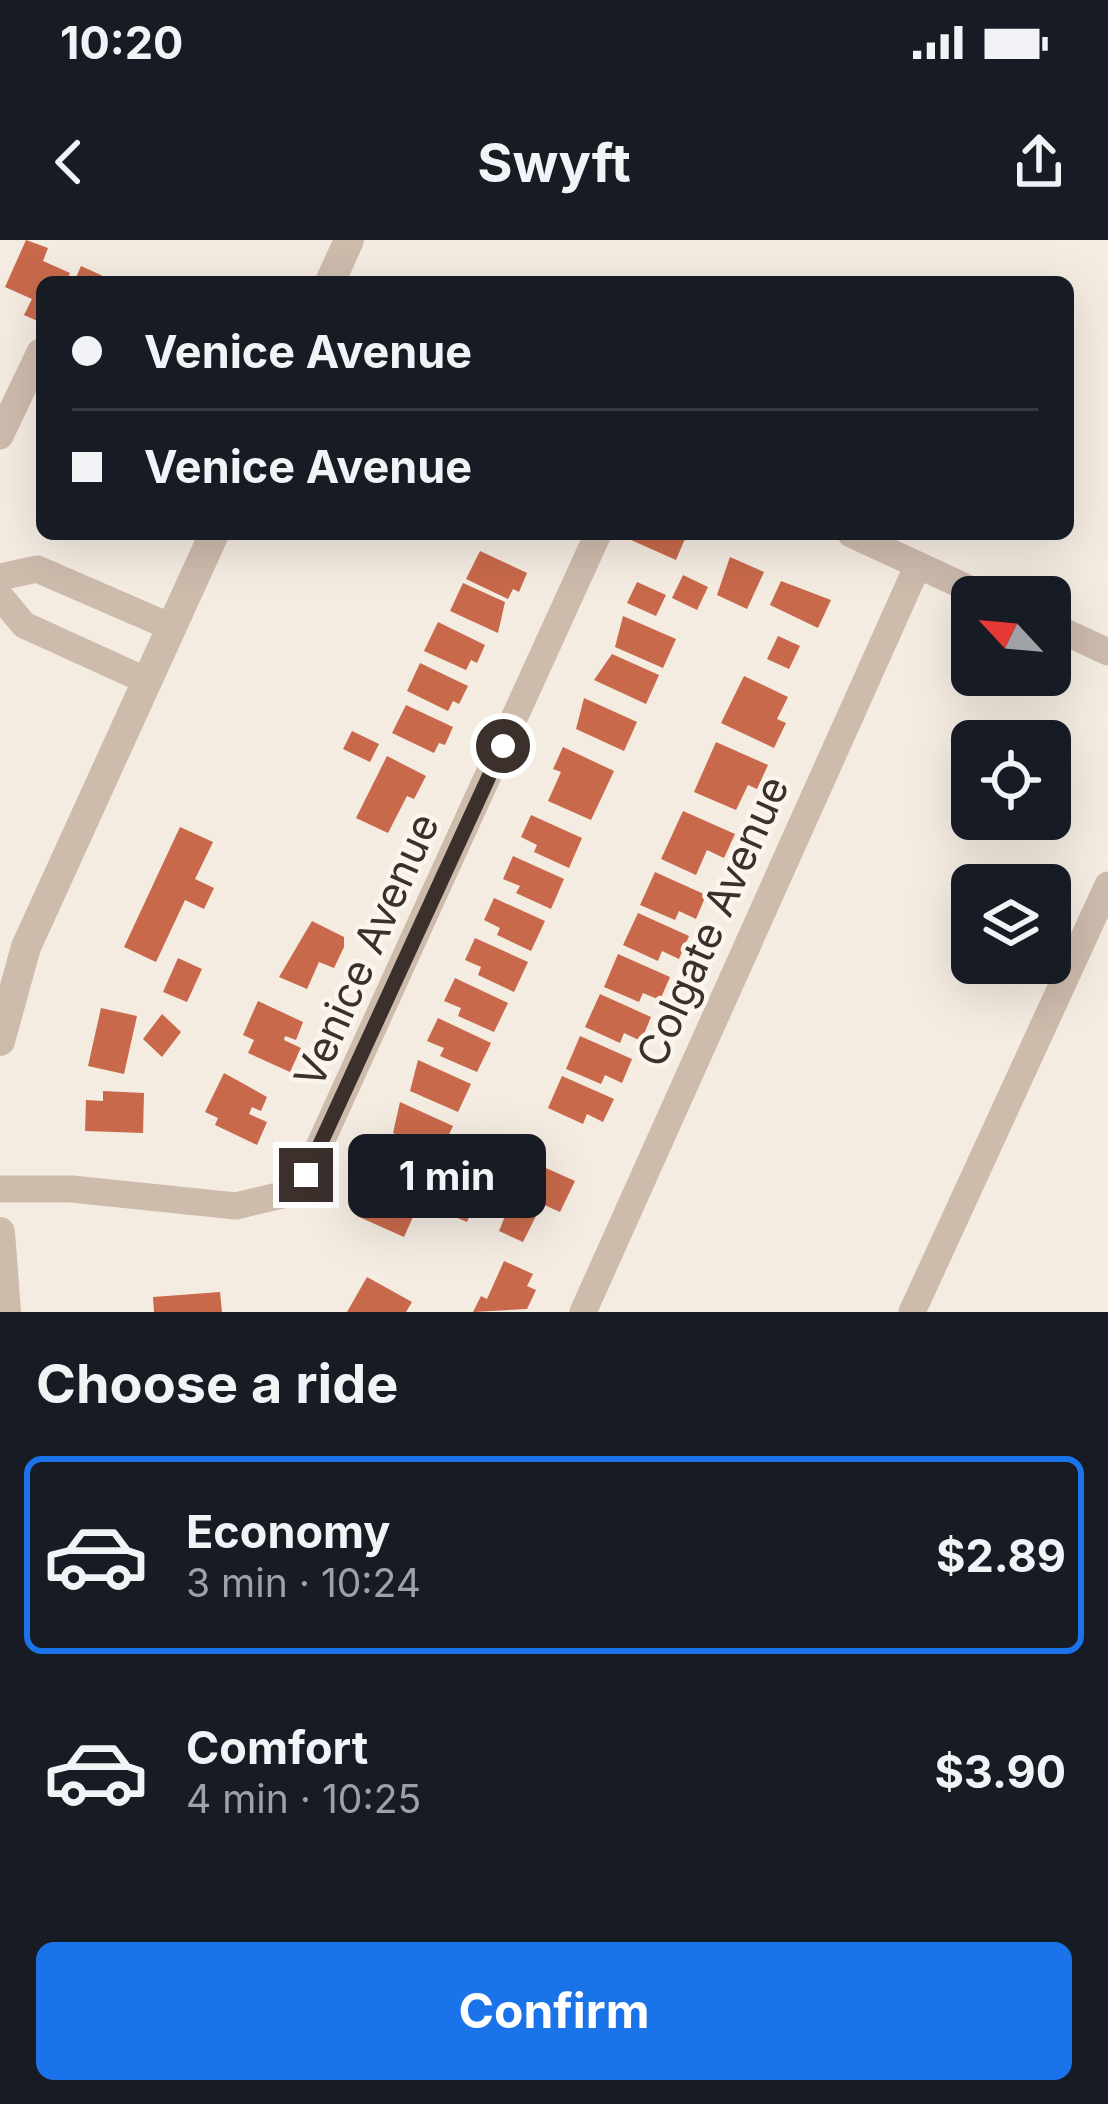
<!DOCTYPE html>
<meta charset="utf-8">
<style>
body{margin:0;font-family:Inter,sans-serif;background:#20242c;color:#f1f3f6;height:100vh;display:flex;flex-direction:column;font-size:45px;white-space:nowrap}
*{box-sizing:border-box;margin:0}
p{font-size:39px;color:#9ea1a6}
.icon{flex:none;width:66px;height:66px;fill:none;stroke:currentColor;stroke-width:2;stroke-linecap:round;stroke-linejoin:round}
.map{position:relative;height:1072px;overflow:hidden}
.details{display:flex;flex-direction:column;background:#171b24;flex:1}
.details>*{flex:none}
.top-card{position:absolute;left:36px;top:36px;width:1038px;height:264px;border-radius:18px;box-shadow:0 12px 48px #0002;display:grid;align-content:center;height:264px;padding:0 36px;background:#171b24}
.needle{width:78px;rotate:296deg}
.buttons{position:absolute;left:951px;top:336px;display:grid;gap:24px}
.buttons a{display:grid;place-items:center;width:120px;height:120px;border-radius:18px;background:#171b24;box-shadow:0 12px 48px #0002;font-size:60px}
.end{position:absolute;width:54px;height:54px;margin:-27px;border:15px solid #3b302b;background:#fff;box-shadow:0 0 0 6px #fff}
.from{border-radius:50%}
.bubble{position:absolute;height:84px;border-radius:18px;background:#171b24;box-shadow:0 12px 48px #0002;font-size:39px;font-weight:700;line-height:84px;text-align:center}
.top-card b{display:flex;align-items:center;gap:42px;height:114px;font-size:45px}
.top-card b+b{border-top:3px solid #363941}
.top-card i{width:30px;height:30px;background:#f1f3f6}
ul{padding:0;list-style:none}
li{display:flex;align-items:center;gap:36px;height:198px;margin:0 24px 18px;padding:0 12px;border:6px solid transparent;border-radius:18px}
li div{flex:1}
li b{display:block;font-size:45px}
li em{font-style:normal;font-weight:700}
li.on{border-color:#1a73e8}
li>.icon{width:108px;height:108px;stroke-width:1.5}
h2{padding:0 36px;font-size:54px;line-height:144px}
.button{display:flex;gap:24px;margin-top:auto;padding:24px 36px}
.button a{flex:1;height:138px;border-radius:18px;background:#1a73e8;color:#fff;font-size:48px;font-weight:700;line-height:138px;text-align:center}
.status{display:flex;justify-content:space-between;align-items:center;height:84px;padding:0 60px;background:#171b24;direction:ltr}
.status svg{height:33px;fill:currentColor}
header{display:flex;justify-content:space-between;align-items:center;height:156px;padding:0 36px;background:#171b24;font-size:54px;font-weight:700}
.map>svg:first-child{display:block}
.building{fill:#c8694b}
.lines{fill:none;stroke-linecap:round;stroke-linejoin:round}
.minor{stroke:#cdbbac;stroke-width:27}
.tertiary{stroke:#cdbbac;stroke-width:30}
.route{stroke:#3b302b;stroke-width:15}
.labels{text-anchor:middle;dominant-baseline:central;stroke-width:9;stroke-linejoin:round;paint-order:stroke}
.street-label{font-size:42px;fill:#3b302b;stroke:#fbf5ee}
</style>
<div class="status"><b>10:20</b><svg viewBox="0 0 49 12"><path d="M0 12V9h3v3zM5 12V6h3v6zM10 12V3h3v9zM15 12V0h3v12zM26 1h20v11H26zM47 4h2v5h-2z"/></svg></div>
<header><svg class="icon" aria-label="back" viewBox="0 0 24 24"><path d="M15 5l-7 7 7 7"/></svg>Swyft<svg class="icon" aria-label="share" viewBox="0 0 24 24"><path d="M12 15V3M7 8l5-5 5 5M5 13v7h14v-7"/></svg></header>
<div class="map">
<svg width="1108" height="1072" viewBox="0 0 1108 1072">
<rect width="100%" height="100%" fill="#f4ebe1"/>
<g class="building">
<path d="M26,0L48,8L43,21L70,33L66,42H42V83L24,75L32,59L5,47Z"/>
<path d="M81,26L103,36L100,42H74Z"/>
<path d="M634,294H687L676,320L631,300Z"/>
<path d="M480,311L527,333L519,352L513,349L508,359L466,339Z"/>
<path d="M730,317L764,332L747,369L717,355Z"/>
<path d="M683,335L708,347L697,370L672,358Z"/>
<path d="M781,341L831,360L818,388L770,365Z"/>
<path d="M637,342L666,355L656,376L627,363Z"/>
<path d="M463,343L505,362L498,393L450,371Z"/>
<path d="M623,376L676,399L663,428L615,407Z"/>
<path d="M438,382L485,405L477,423L471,420L466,430L424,411Z"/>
<path d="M778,396L800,406L789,429L767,419Z"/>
<path d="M612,414L659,435L646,464L594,440Z"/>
<path d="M420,423L468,446L459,464L453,461L448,471L407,451Z"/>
<path d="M744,436L788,457L777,479L786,483L774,508L721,483Z"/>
<path d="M584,458L637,482L624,511L576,489Z"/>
<path d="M406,465L453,487L445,505L439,503L434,513L392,493Z"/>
<path d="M352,491L379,504L370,522L343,509Z"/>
<path d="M716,502L768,525L757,549L748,545L736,570L694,552Z"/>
<path d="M563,507L614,531L591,580L548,561L561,532L553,529Z"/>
<path d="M387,516L426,536L414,559L407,556L388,593L356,578Z"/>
<path d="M683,571L735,594L724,618L707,610L696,635L661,619Z"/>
<path d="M531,575L582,598L569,628L534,612L537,605L521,597Z"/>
<path d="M180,587L213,602L195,639L214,648L204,669L185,660L156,722L124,707Z"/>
<path d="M513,616L564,639L551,669L516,653L520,646L503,639Z"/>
<path d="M655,632L706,655L696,679L679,671L675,680L640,665Z"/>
<path d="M494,658L545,681L531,711L497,695L500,688L484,680Z"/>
<path d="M638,673L689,696L679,719L662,711L658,721L623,705Z"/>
<path d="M312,681L344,697V707L334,728L319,722L307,749L279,737Z"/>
<path d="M475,698L528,722L514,752L478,735L481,727L465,720Z"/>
<path d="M618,714L670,737L660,760L643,753L639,762L604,747Z"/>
<path d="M178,718L202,729L187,762L163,752Z"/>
<path d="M455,738L508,763L494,792L458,776L461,768L444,761Z"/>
<path d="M600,754L651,777L641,801L624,793L620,803L585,787Z"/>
<path d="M258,761L303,782L296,800L285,796L284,800L301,808L290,832L248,813L254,800L243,795Z"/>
<path d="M101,768L137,776L124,834L88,826Z"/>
<path d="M162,774L181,792L162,817L143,799Z"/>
<path d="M438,778L491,803L477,832L440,816L444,808L427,801Z"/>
<path d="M580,796L632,819L622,843L605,835L601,844L566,829Z"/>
<path d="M418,820L471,844L458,872L410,851Z"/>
<path d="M224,833L267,857L261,871L252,867L249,874L267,882L257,905L215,885L218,878L205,872Z"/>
<path d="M562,836L614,859L603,882L587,874L583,884L548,868Z"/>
<path d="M103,851L144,853L143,893L85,891L86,860L103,861Z"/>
<path d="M400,862L453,886L440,914L393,893Z"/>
<path d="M382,903L435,927L422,956L374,934Z"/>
<path d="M528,920L575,941L560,972L533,960L528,972L536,976L523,1002L499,991Z"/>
<path d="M365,945L417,968L404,997L357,976Z"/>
<path d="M463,960L474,966L467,982L455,977Z"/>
<path d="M504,1021L533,1034L527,1046L536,1050L527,1069L473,1072L481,1056L487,1059Z"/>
<path d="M367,1037L412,1062L406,1072H347Z"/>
<path d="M220,1052L222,1072H154L153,1057Z"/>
</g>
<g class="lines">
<g class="minor">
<path d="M0,196L40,112"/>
<path d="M851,294L987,357"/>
<path d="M0,337L37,329L171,387"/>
<path d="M0,356L24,385L147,441"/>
<path d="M1050,385L1108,412"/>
<path d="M0,949H72L236,966L286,954L306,935L598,294"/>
<path d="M583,1072L918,325"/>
<path d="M912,1072L1108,645"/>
</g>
<g class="tertiary">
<path d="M330,42L349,0"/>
<path d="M0,801L26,707L214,294"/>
<path d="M0,992L6,1072"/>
</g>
</g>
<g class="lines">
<path class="route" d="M306,935L503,506"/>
</g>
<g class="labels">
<g class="street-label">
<text transform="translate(712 681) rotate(-66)">Colgate Avenue</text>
<text transform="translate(366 710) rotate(-66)">Venice Avenue</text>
</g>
</g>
</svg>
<div class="buttons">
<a><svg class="needle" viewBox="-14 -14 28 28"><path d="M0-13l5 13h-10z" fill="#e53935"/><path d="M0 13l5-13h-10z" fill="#9ea1a6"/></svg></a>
<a><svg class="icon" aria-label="locate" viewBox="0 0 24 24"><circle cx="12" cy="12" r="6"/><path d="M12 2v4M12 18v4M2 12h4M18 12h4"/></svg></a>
<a><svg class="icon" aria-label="layers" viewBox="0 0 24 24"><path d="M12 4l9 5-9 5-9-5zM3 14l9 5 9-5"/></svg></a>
</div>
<i class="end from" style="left:503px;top:506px"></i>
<i class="end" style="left:306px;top:935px"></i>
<div class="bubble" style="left:348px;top:894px;width:198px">1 min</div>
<div class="top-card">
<b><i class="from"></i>Venice Avenue</b>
<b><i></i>Venice Avenue</b>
</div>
</div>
<section class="details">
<h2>Choose a ride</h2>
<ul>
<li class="on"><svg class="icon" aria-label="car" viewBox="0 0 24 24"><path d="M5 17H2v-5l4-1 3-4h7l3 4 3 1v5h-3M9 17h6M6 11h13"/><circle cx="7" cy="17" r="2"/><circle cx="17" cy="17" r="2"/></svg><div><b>Economy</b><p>3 min · 10:24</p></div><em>$2.89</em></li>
<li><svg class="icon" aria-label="car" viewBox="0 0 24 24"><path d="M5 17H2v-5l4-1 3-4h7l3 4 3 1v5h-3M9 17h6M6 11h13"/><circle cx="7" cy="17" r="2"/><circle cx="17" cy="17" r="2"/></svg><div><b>Comfort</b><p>4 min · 10:25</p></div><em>$3.90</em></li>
</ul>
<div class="button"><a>Confirm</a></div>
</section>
